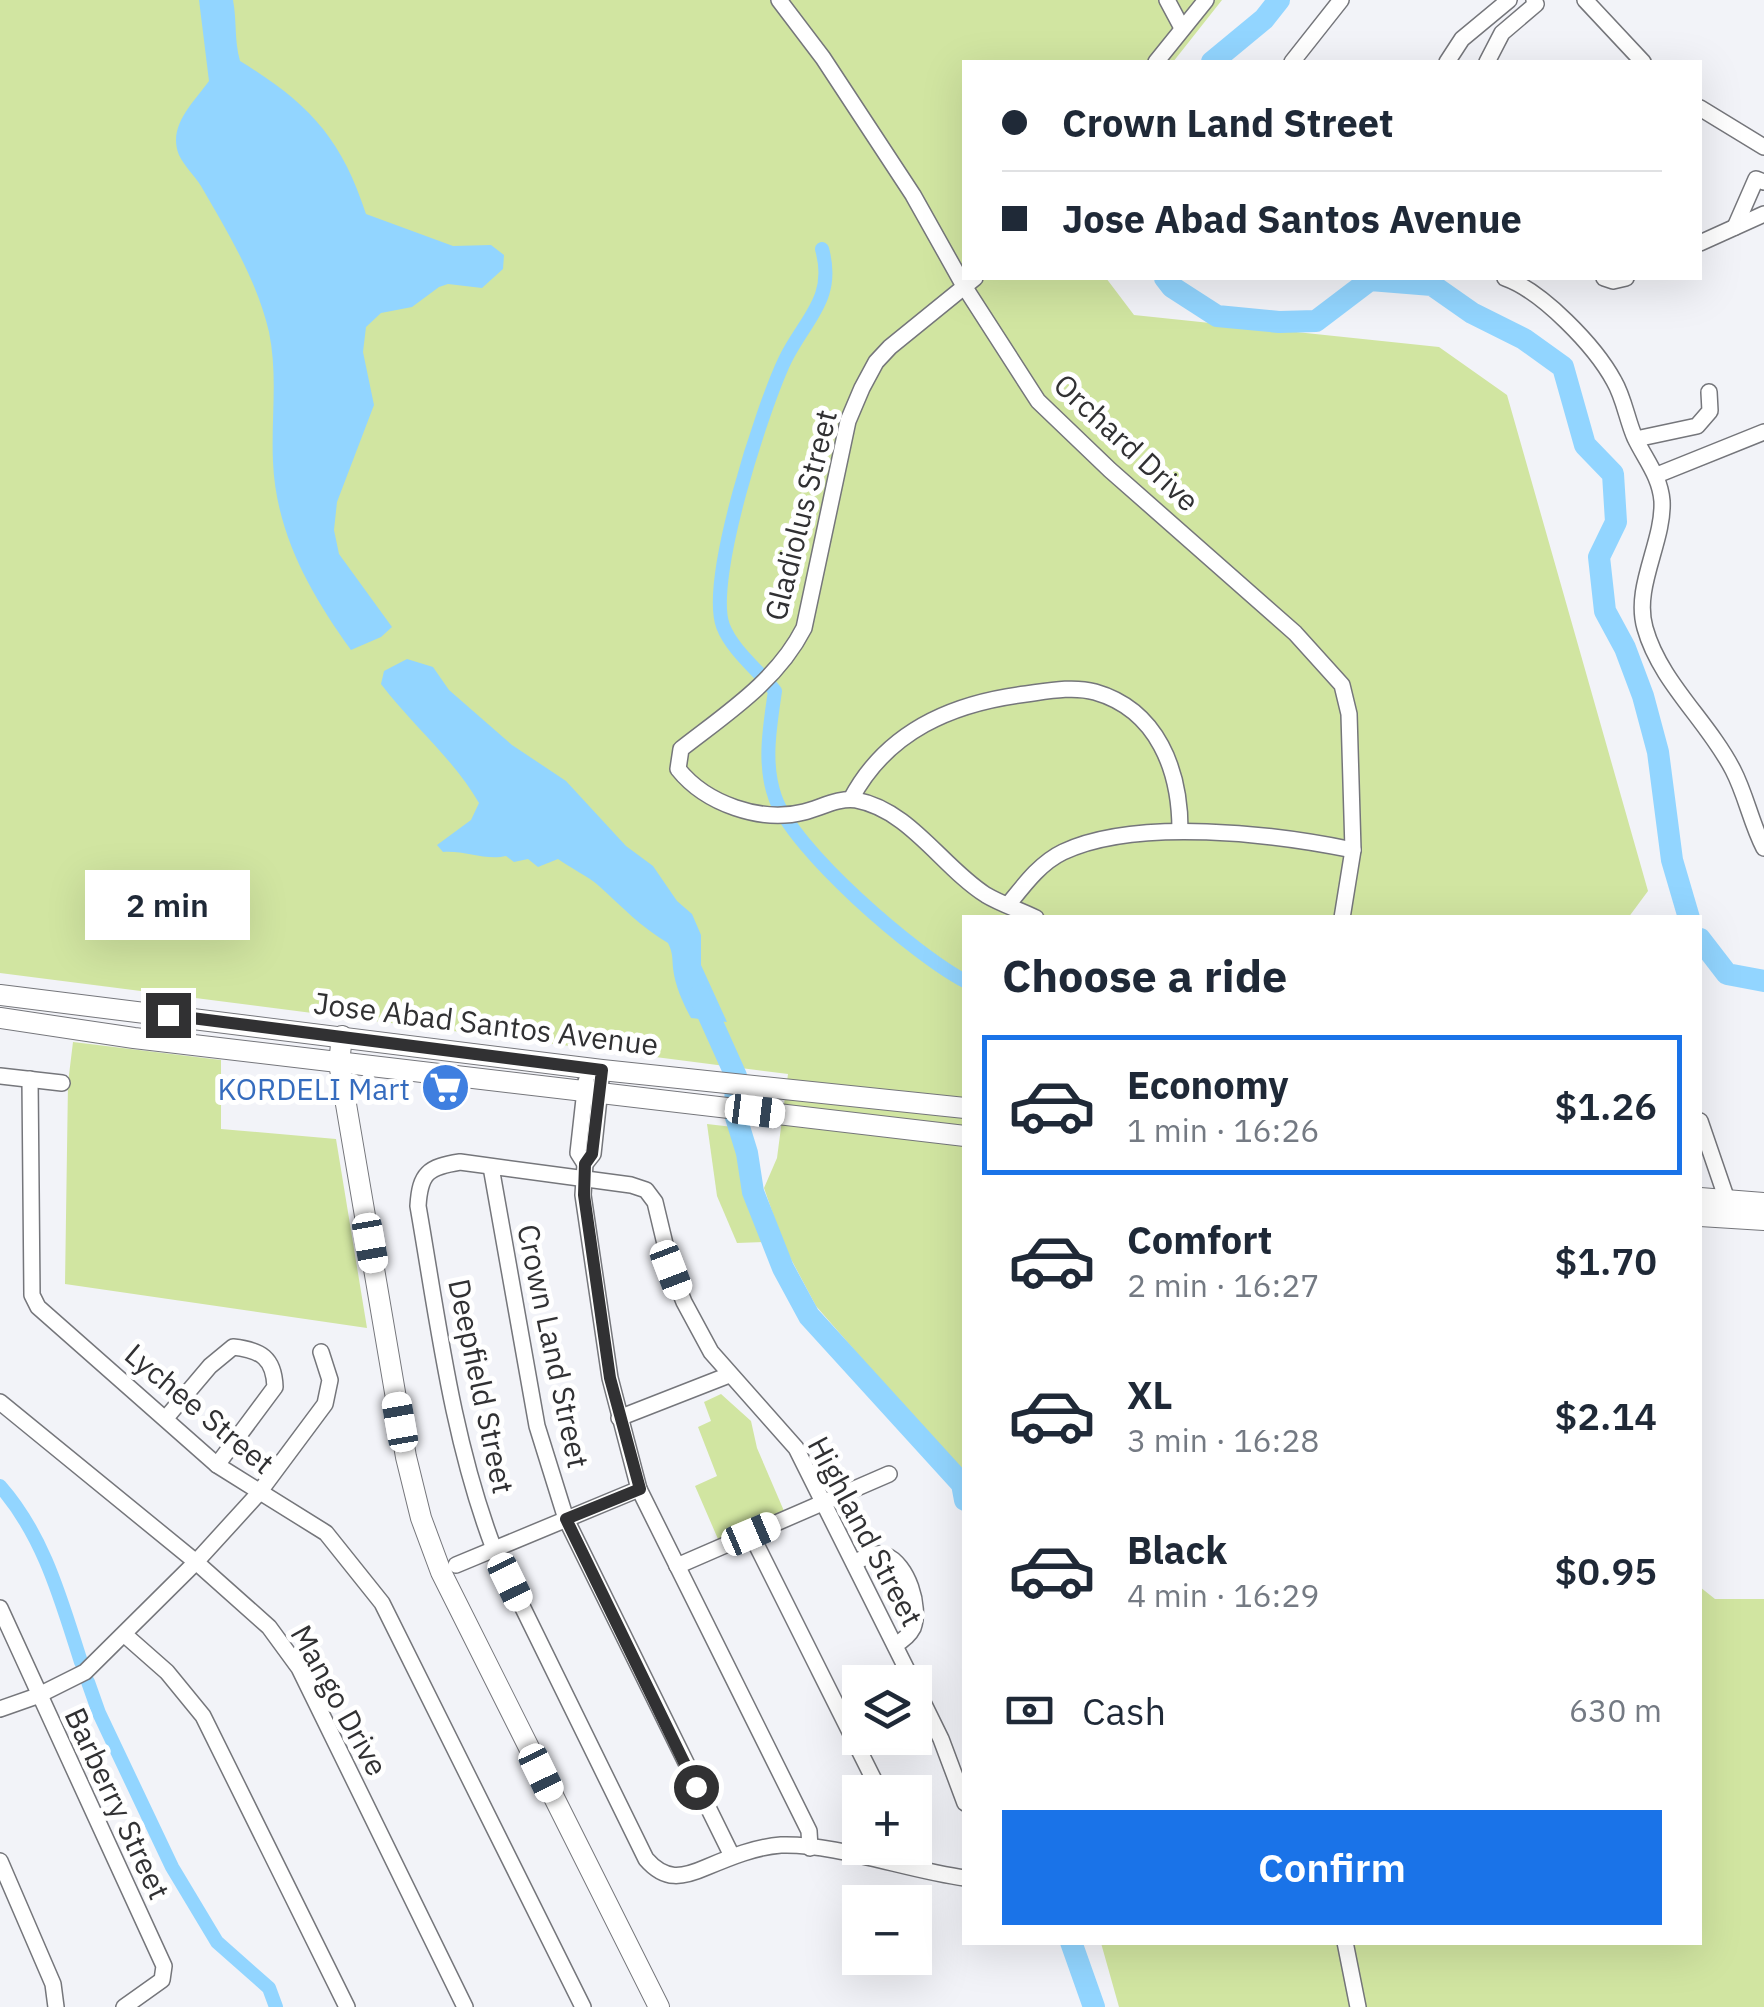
<!DOCTYPE html>
<meta charset="utf-8">
<style>
body{margin:0;font-family:"IBM Plex Sans",sans-serif;background:#f6f6f7;color:#1f2937;height:100vh;display:flex;flex-direction:column;font-size:38px;white-space:nowrap}
*{box-sizing:border-box;margin:0}
p{font-size:32px;color:#747a83}
.icon{flex:none;width:55px;height:55px;fill:none;stroke:currentColor;stroke-width:2;stroke-linecap:round;stroke-linejoin:round}
.map{position:relative;flex:1;overflow:hidden}
.details{position:absolute;left:962px;top:915px;width:740px;height:1030px;display:flex;flex-direction:column;background:#fff;border-radius:0px;box-shadow:0 10px 40px #0002}
.details>*{flex:none}
.banner{position:absolute;left:962px;top:60px;width:740px;height:220px;border-radius:0px;box-shadow:0 10px 40px #0002;display:grid;align-content:center;height:220px;padding:0 40px;background:#fff}
.buttons{position:absolute;left:842px;top:1665px;display:grid;gap:20px}
.buttons a{display:grid;place-items:center;width:90px;height:90px;border-radius:0px;background:#fff;box-shadow:0 10px 40px #0002;font-size:50px}
.end{position:absolute;width:45px;height:45px;margin:-22px;border:12px solid #313133;background:#fff;box-shadow:0 0 0 5px #fff}
.from{border-radius:50%}
.bubble{position:absolute;height:70px;border-radius:0px;background:#fff;box-shadow:0 10px 40px #0002;font-size:32px;font-weight:600;line-height:70px;text-align:center}
.car{position:absolute;width:30px;height:60px;margin:-30px -15px;border-radius:12px;box-shadow:0 0 8px 2px #0007;background:linear-gradient(#fff 24%,#345 0 40%,#fff 0 76%,#345 0 86%,#fff 0)}
.banner b{display:flex;align-items:center;gap:35px;height:95px;font-size:38px}
.banner b+b{border-top:2px solid #e0e1e3}
.banner i{width:25px;height:25px;background:#1f2937}
ul{padding:0;list-style:none}
li{display:flex;align-items:center;gap:30px;height:140px;margin:0 20px 15px;padding:0 20px;border:5px solid transparent;border-radius:0px}
li div{flex:1}
li b{display:block;font-size:38px}
li em{font-style:normal;font-weight:600}
li.selected{border-color:#1a73e8}
li>.icon{width:90px;height:90px;stroke-width:1.5}
h2{padding:0 40px;font-size:45px;line-height:120px}
.pay{display:flex;align-items:center;gap:25px;height:110px;padding:0 40px;font-size:38px}
.pay p{margin-inline-start:auto}
.button{display:flex;gap:20px;margin-top:auto;padding:20px 40px}
.button a{flex:1;height:115px;border-radius:0px;background:#1a73e8;color:#fff;font-size:40px;font-weight:600;line-height:115px;text-align:center}
.map>svg:first-child{display:block}
.green{fill:#d1e5a1}
.water{fill:#92d5ff}
.lines{fill:none;stroke-linecap:round;stroke-linejoin:round}
.canal{stroke:#92d5ff;stroke-width:14}
.river{stroke:#92d5ff;stroke-width:22}
.minor-casing{stroke:#75767b;stroke-width:18}
.major-casing{stroke:#75767b;stroke-width:22}
.minor{stroke:#fff;stroke-width:15}
.major{stroke:#fff;stroke-width:20}
.route{stroke:#313133;stroke-width:12}
.labels{text-anchor:middle;dominant-baseline:central;stroke-width:10;stroke-linejoin:round;paint-order:stroke}
.street-label{font-size:30px;fill:#313133;stroke:#fff}
.shop-label{font-size:30px;fill:#366cbe;stroke:#fff;text-anchor:end}
</style>
<div class="map">
<svg width="1764" height="2007" viewBox="0 0 1764 2007">
<rect width="100%" height="100%" fill="#f2f3f8"/>
<g class="green">
<path d="M0,0H1222L1173,62H965V278H1106L1134,315L1439,347L1507,395L1648,891L1628,918H965V1477L816,1306L784,1246L764,1188L777,1158L788,1074L0,973Z"/>
<path d="M73,1042L221,1060V1129L336,1139L367,1328L65,1284L68,1083Z"/>
<path d="M707,1124L733,1127L765,1242L737,1243L717,1196Z"/>
<path d="M721,1394L751,1421L757,1448L784,1511L718,1539L695,1486L717,1476L698,1427L711,1421L704,1402Z"/>
<path d="M1700,1587L1715,1599H1764V2007H1119L1101,1943L1700,1942Z"/>
</g>
<g class="water">
<path d="M199,0H233C237,21 234,40 240,61C308,103 341,137 366,214L453,246L491,245L504,255L503,269L482,288L448,284L439,287L412,307L381,313L366,327L363,352L374,405L337,502L334,530L339,554L392,627L381,637L351,650C310,593 276,533 273,462C271,418 278,376 269,332C257,280 227,231 201,186C195,176 184,166 179,155C167,126 194,102 209,81Z"/>
<path d="M407,659L433,667L449,690L512,745L566,781L626,846L653,866L677,901L692,914L701,935V965L727,1022L691,1018C683,1003 675,986 673,968C672,958 673,953 668,943C642,928 621,906 599,886C588,876 570,868 558,859L538,867L528,859L514,862L506,856C486,861 464,850 443,852L437,845L471,820L479,803C453,758 412,725 381,684L384,671Z"/>
</g>
<g class="lines">
<g class="canal">
<path d="M822,249C836,299 805,319 785,360C763,406 706,580 723,626C732,650 759,671 775,691C770,726 763,763 775,797C792,849 915,955 965,981"/>
<path d="M0,1486C44,1536 61,1600 81,1662"/>
<path d="M88,1682L99,1713L172,1867L217,1942L269,1988L276,2007"/>
</g>
<g class="river">
<path d="M1212,62L1264,19L1279,0"/>
<path d="M1165,278L1172,287L1217,316L1279,322L1316,321L1370,280L1432,285L1472,313L1524,339L1563,367L1585,445L1613,474L1616,522L1599,557L1605,611L1625,648L1643,696L1658,752L1672,860L1689,918"/>
<path d="M1700,939L1727,974L1764,981"/>
<path d="M700,996L736,1076L735,1114L747,1153L753,1192L783,1268L809,1316L962,1484L965,1500"/>
<path d="M1071,1942L1094,2007"/>
</g>
<defs>
<g id="minor">
<path d="M779,0L823,58L913,195L964,286L1038,401L1110,470L1295,633L1342,685L1349,714L1353,850L1342,918"/>
<path d="M1167,0L1182,28"/>
<path d="M1585,0L1643,62"/>
<path d="M1156,62L1206,0"/>
<path d="M1292,62L1341,0"/>
<path d="M1447,62L1462,39L1509,0"/>
<path d="M1487,62L1502,33L1536,4L1534,0"/>
<path d="M1700,108L1764,147"/>
<path d="M1735,227L1756,179L1764,182"/>
<path d="M1700,243L1764,214"/>
<path d="M975,278L890,347L876,362L862,388L848,421L804,628C777,681 727,713 681,749L678,769C706,804 761,823 804,812C820,808 840,797 856,800C910,810 942,867 986,895C1001,904 1020,910 1036,918"/>
<path d="M1505,278C1542,291 1595,346 1614,381C1624,398 1627,420 1635,438C1645,459 1660,476 1662,501C1664,542 1633,587 1645,628C1660,682 1708,721 1733,770C1746,795 1751,823 1764,848"/>
<path d="M1604,278L1613,281L1626,278"/>
<path d="M1636,439L1697,426L1710,411L1709,392"/>
<path d="M1657,475L1764,432"/>
<path d="M851,799C887,731 952,703 1026,694C1048,691 1073,686 1095,692C1158,710 1180,771 1180,830"/>
<path d="M1008,905C1024,885 1040,863 1063,852C1137,817 1275,834 1353,850"/>
<path d="M602,1070L593,1154L585,1164L583,1195L610,1378L639,1489L809,1831L810,1848"/>
<path d="M0,1076L62,1083"/>
<path d="M30,1079L32,1295L38,1307L217,1465L326,1533L382,1603L583,2007"/>
<path d="M1700,1121L1725,1194L1724,1208"/>
<path d="M585,1164L578,1153L586,1081"/>
<path d="M491,1167L537,1426L566,1519L732,1856"/>
<path d="M0,1402L196,1562L269,1627L299,1668L465,2007"/>
<path d="M166,1418L210,1366L233,1347C261,1350 274,1358 275,1387L217,1465"/>
<path d="M619,1418L729,1375"/>
<path d="M751,1534L880,1792"/>
<path d="M854,1563C863,1558 875,1551 885,1555C908,1564 921,1607 913,1628C909,1636 902,1641 895,1645"/>
<path d="M456,1565L639,1489"/>
<path d="M677,1566L889,1474"/>
<path d="M0,1608L164,1966L162,1980L124,2007"/>
<path d="M125,1635L167,1672L203,1716L347,2007"/>
<path d="M913,1682L796,1448L711,1352L684,1302L671,1269L655,1202L646,1190L631,1185L460,1162C428,1167 420,1173 418,1206C438,1321 452,1439 494,1549L646,1859C665,1881 682,1878 707,1867C731,1857 755,1847 781,1845C835,1843 910,1871 965,1878"/>
<path d="M915,1686L941,1739L965,1803"/>
<path d="M0,1709L37,1696L85,1672L196,1562L258,1494L325,1404L330,1380L321,1352"/>
<path d="M0,1861L53,1984L56,2007"/>
<path d="M1345,1942L1358,2007"/>
</g>
<g id="major">
<path d="M0,995L602,1070L965,1108"/>
<path d="M0,1018L134,1038L965,1136"/>
<path d="M342,1036L339,1063L406,1457L421,1518L441,1572L659,2007"/>
<path d="M1700,1198L1764,1203"/>
<path d="M1700,1216L1764,1220"/>
</g>
</defs>
<use href="#minor" class="minor-casing"/>
<use href="#major" class="major-casing"/>
<use href="#minor" class="minor"/>
<use href="#major" class="major"/>
</g>
<g class="lines">
<path class="route" d="M168,1015L602,1070L592,1154L585,1164L584,1195L610,1378L640,1489L566,1519L696,1787"/>
</g>
<defs>
<symbol id="supermarket-disc" viewBox="-11 -11 22 22"><circle r="9.5" fill="#3f7fe0" stroke="#fff"/><path d="M-6-5.5h2.5l.6 2H6L4.5 2H-2.5L-4.4-4H-6ZM-1.5 3.2a1.3 1.3 0 1 0 .1 0ZM3 3.2a1.3 1.3 0 1 0 .1 0Z" fill="#fff"/></symbol>
</defs>
<g fill-rule="evenodd">
<use href="#supermarket-disc" x="418" y="1060" width="55" height="55"/>
</g>
<g class="labels">
<g class="street-label">
<text transform="translate(1127 442) rotate(43)">Orchard Drive</text>
<text transform="translate(800 515) rotate(-76)">Gladiolus Street</text>
<text transform="translate(486 1023) rotate(7)">Jose Abad Santos Avenue</text>
<text transform="translate(554 1346) rotate(78)">Crown Land Street</text>
<text transform="translate(482 1386) rotate(78)">Deepfield Street</text>
<text transform="translate(200 1408) rotate(40)">Lychee Street</text>
<text transform="translate(866 1531) rotate(62)">Highland Street</text>
<text transform="translate(340 1700) rotate(61)">Mango Drive</text>
<text transform="translate(118 1803) rotate(65)">Barberry Street</text>
</g>
<g class="shop-label">
<text x="410" y="1088">KORDELI Mart</text>
</g>
</g>
</svg>
<div class="buttons">
<a><svg class="icon" aria-label="layers" viewBox="0 0 24 24"><path d="M12 4l9 5-9 5-9-5zM3 14l9 5 9-5"/></svg></a>
<a>+</a>
<a>−</a>
</div>
<i class="end from" style="left:696px;top:1787px"></i>
<i class="end" style="left:168px;top:1015px"></i>
<div class="bubble" style="left:85px;top:870px;width:165px">2 min</div>
<i class="car" style="left:755px;top:1111px;rotate:97deg"></i>
<i class="car" style="left:370px;top:1243px;rotate:170deg"></i>
<i class="car" style="left:671px;top:1270px;rotate:159deg"></i>
<i class="car" style="left:400px;top:1422px;rotate:350deg"></i>
<i class="car" style="left:751px;top:1534px;rotate:67deg"></i>
<i class="car" style="left:510px;top:1582px;rotate:154deg"></i>
<i class="car" style="left:541px;top:1773px;rotate:154deg"></i>
<div class="banner">
<b><i class="from"></i>Crown Land Street</b>
<b><i></i>Jose Abad Santos Avenue</b>
</div>
<section class="details">
<h2>Choose a ride</h2>
<ul>
<li class="selected"><svg class="icon" aria-label="car" viewBox="0 0 24 24"><path d="M5 17H2v-5l4-1 3-4h7l3 4 3 1v5h-3M9 17h6M6 11h13"/><circle cx="7" cy="17" r="2"/><circle cx="17" cy="17" r="2"/></svg><div><b>Economy</b><p>1 min · 16:26</p></div><em>$1.26</em></li>
<li><svg class="icon" aria-label="car" viewBox="0 0 24 24"><path d="M5 17H2v-5l4-1 3-4h7l3 4 3 1v5h-3M9 17h6M6 11h13"/><circle cx="7" cy="17" r="2"/><circle cx="17" cy="17" r="2"/></svg><div><b>Comfort</b><p>2 min · 16:27</p></div><em>$1.70</em></li>
<li><svg class="icon" aria-label="car" viewBox="0 0 24 24"><path d="M5 17H2v-5l4-1 3-4h7l3 4 3 1v5h-3M9 17h6M6 11h13"/><circle cx="7" cy="17" r="2"/><circle cx="17" cy="17" r="2"/></svg><div><b>XL</b><p>3 min · 16:28</p></div><em>$2.14</em></li>
<li><svg class="icon" aria-label="car" viewBox="0 0 24 24"><path d="M5 17H2v-5l4-1 3-4h7l3 4 3 1v5h-3M9 17h6M6 11h13"/><circle cx="7" cy="17" r="2"/><circle cx="17" cy="17" r="2"/></svg><div><b>Black</b><p>4 min · 16:29</p></div><em>$0.95</em></li>
</ul>
<div class="pay"><svg class="icon" aria-label="cash" viewBox="0 0 24 24"><path d="M3 7h18v10H3z"/><circle cx="12" cy="12" r="2"/></svg>Cash<p>630 m</p></div>
<div class="button"><a>Confirm</a></div>
</section>
</div>
